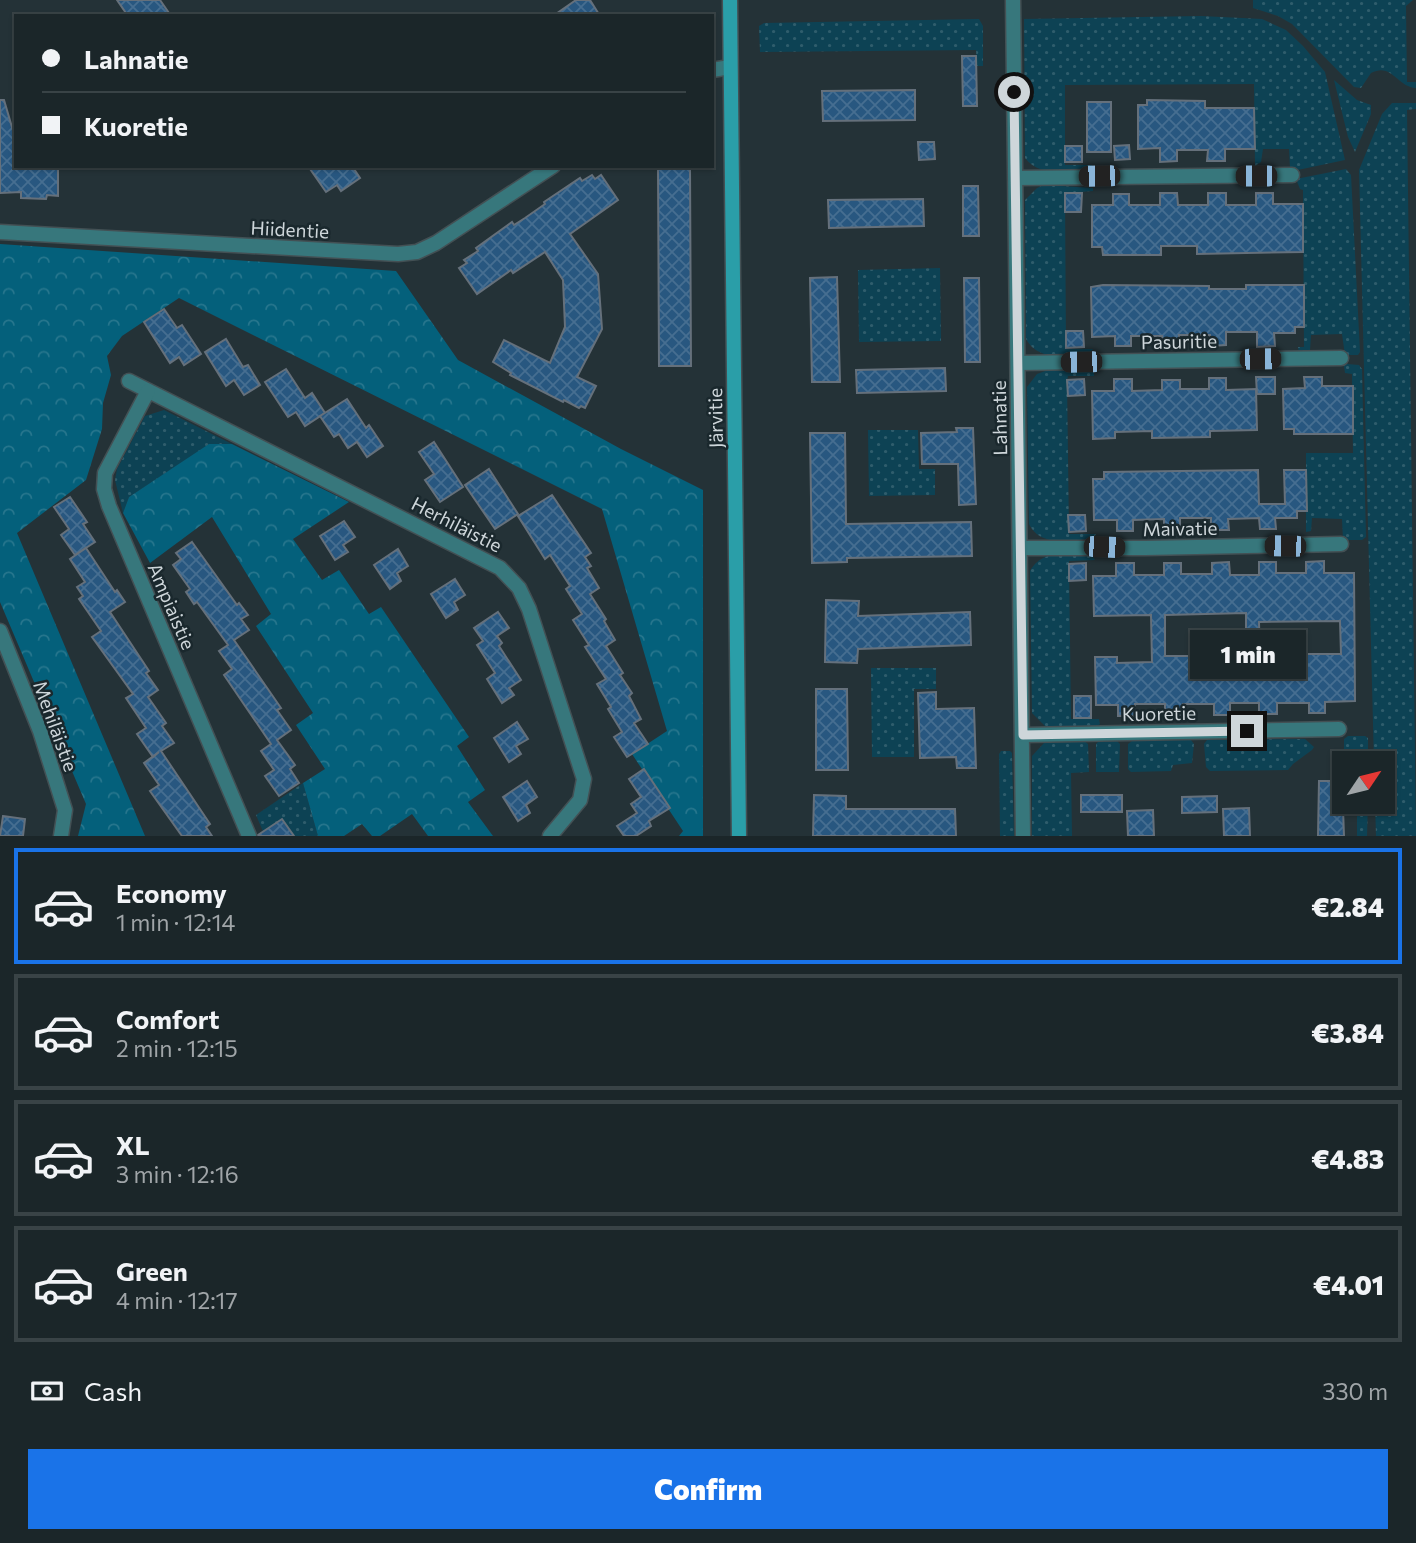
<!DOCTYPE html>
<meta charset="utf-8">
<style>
body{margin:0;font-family:Commissioner,sans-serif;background:#242e31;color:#f1f3f6;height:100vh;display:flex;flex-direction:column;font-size:26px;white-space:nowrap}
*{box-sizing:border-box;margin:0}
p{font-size:23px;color:#a0a5a8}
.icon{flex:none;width:38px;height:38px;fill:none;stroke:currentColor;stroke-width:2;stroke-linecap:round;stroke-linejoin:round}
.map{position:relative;height:836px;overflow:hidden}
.sheet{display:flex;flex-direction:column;background:#1b2629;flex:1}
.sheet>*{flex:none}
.guide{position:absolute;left:14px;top:14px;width:700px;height:154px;border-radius:0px;box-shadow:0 2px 5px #0004,0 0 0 2px #394346;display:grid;align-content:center;height:154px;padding:0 28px;background:#1b2629}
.needle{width:46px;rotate:55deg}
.tools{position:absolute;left:1332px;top:751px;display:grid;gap:14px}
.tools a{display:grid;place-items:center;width:63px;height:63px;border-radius:0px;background:#1b2629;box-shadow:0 2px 5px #0004,0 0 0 2px #394346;font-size:35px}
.end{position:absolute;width:32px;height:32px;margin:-16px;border:9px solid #ced6da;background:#111;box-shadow:0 0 0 4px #111}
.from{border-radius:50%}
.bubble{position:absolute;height:49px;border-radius:0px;background:#1b2629;box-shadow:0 2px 5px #0004,0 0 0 2px #394346;font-size:23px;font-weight:800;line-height:49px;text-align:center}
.car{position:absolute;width:21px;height:42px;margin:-21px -10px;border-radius:9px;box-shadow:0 0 5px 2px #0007;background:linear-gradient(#222 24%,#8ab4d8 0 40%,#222 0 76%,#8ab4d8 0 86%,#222 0)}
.guide b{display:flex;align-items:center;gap:24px;height:66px;font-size:26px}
.guide b+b{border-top:2px solid #394346}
.guide i{width:18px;height:18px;background:#f1f3f6}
ul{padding:12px 0 0;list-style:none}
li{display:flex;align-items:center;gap:21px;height:116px;margin:0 14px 10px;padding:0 14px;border:4px solid #394346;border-radius:0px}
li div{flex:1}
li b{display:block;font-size:26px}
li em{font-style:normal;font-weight:800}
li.on{border-color:#1a73e8}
li>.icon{width:63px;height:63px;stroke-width:1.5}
.pay{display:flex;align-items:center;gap:18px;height:77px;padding:0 28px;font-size:26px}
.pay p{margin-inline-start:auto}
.primary-button{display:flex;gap:14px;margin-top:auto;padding:14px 28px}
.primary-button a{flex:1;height:80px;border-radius:0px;background:#1a73e8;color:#fff;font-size:28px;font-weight:800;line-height:80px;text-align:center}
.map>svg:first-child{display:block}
.grass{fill:url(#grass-dots)}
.forest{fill:url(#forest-crowns)}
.building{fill:url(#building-cross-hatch);stroke:#65707b;stroke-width:2;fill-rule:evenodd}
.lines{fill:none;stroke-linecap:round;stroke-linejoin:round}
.street-casing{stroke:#435054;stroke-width:17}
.secondary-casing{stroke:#435054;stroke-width:17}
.street{stroke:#37777c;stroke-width:14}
.secondary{stroke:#2a9ea8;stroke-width:14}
.route{stroke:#ced6da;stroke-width:9}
.labels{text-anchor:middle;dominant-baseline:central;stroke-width:5;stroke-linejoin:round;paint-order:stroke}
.street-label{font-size:19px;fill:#ced6da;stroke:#1a282d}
</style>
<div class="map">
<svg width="1416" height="836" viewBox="0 0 1416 836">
<defs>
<pattern id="grass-dots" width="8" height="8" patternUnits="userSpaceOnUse" patternTransform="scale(1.75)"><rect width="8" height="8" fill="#0d4254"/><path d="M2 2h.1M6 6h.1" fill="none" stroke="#2f5d6c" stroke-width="1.8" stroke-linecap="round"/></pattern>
<pattern id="forest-crowns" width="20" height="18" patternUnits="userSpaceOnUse" patternTransform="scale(1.75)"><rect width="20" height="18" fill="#04607b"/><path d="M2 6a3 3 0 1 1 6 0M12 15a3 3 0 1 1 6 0" fill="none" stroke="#27768d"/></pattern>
<pattern id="building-cross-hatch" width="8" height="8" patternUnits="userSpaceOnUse" patternTransform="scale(1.75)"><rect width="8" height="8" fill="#285780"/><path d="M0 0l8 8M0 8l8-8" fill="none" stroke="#466e91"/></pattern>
</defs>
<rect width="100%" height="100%" fill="#243237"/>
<g class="grass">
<path d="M1253,0H1413L1406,6L1407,82H1416V88C1397,87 1392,62 1371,73L1361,88L1354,87L1292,24L1278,16L1253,8Z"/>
<path d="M1201,16L1262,19L1286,30L1303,46L1325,72L1345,160L1293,171L1290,168L1289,149H1263L1261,162L1255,166L1254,84L1065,85V165H1092L1090,170C1068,170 1040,178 1025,158L1024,19Z"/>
<path d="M979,19L983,26V66H977L976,50L760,52L759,26L764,23Z"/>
<path d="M1334,80L1357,100L1371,105V114L1355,152L1348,137Z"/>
<path d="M1392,103H1416V109L1407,110L1416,836H1376L1375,802H1382V763H1374L1359,170L1382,114Z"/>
<path d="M1346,169L1351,175L1360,352L1358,355H1345L1342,334L1311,335L1310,350L1299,353L1298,347H1304L1303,190L1300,189L1296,179Z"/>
<path d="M1044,185L1093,188V191L1065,193L1066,349H1093L1088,355C1065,355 1039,362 1026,339L1025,200L1037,188Z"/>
<path d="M940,268L941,341L859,342L858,270Z"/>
<path d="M1347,364L1359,365L1362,369L1366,537L1362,540H1343L1342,519L1312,518L1311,531L1306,532V453H1353L1352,374L1345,373L1344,366Z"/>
<path d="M1048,370H1091L1094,373V376H1068L1067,380L1069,534H1096L1093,539C1070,540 1041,548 1029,524L1027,387L1037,374Z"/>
<path d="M164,410L232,444L209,445L129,497L123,513L115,480L117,469L145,416Z"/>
<path d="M868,430H918L919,469H935V495L869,496Z"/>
<path d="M1091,554L1095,560L1069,561L1071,719H1099L1100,724L1097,726H1045L1032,713L1030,571C1043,548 1067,555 1091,554Z"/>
<path d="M871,668H936V689H914V757H872Z"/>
<path d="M1348,736H1365L1368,738V763H1344V769V739Z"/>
<path d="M1305,739L1314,747L1312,750L1293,764L1288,770L1210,771L1206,767L1204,744L1207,740Z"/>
<path d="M1191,740L1194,744L1192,763L1173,765L1171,771L1131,772L1128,769V744L1132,741Z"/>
<path d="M1051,741H1084L1088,744L1089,772L1071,773L1072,836H1032V756L1044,743Z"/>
<path d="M1099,741H1117L1120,744L1119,772H1096V744Z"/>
<path d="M1001,751H1010L1012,753L1014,836H1000L999,754Z"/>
<path d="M303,783L318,836H265L256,815Z"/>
<path d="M1357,802H1368L1367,836H1357Z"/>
</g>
<g class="forest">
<path d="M0,244L396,271L458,360L621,449L703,490V836H679L683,831L632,754L667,731L602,509L179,298L122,336L107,356L111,375L103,403L102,429L86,480L17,533L145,836H78L86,804L0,602Z"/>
<path d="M209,444H232L349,502L293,539L322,580L339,570L369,614L381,607L469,737L457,746L485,790L468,802L493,836H428L412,814L380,836H372L362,824L344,836H318L303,783L325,769L296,725L313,713L256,626L271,614L212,517L150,563L123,513L129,497Z"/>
</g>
<g class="building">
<path d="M117,0H160L171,16H128Z"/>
<path d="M576,0H590L600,16H553Z"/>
<path d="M962,56H976L977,106H963Z"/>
<path d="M915,90V120L823,121L822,91Z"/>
<path d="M0,100H4L16,141V166L58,168V196L47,195L46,199L21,198V192L0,193Z"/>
<path d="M1147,100L1205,101V108H1254L1255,149H1225V161H1207L1208,150H1177V161L1160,162V148L1138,149V105H1147Z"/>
<rect x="1087" y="102" width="24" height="50"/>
<path d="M918,142H934L935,159L919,160Z"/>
<path d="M1129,145L1130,159L1115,160L1114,146Z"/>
<rect x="1065" y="146" width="17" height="16"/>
<path d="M308,166H352L360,178L341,191L337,185L326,192Z"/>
<path d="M658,167H690L691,366H659Z"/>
<path d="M592,175L595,179L601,175L618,200L570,234L598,274L602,329L577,377L596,386L585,408L581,406L579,408L564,400L563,402L510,375L511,373L493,362L504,340L550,363L565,327L563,280L545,252L513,273L511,270L477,294L459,268L467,263L464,260L478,251L476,248L512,222L514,225L525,218L545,204L544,202L580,178L582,181Z"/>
<path d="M963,186H978L979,236H963Z"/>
<path d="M1065,193H1082L1081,212H1065Z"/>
<path d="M1160,193H1177L1178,205H1208V193H1226V205H1256V193H1273V204H1303V252L1197,254V246H1161V255H1103L1102,247H1092V205H1113V194H1129V205H1160Z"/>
<path d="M923,199L924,226L829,228L828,200Z"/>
<path d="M837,277L840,382H812L810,278Z"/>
<path d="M964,278H979L980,362H965Z"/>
<path d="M1103,285L1209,286V289H1246V285H1304V327H1295V333H1274L1275,346L1257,347V332H1226V345L1210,346V335H1179V345L1163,346L1162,336H1131V346H1115V336L1092,337L1091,287Z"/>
<path d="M164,309L177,328L182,325L201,354L184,365L179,357L170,363L144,322Z"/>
<path d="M1066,331H1083L1084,347L1066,348Z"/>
<path d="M226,339L243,367L248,365L260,385L244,395L234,380L226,386L205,352Z"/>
<path d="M945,368L946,391L857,393L856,370Z"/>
<path d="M286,369L305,398L312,393L325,413L305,426L296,412L288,417L265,382Z"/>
<path d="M1256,377H1275V394H1257Z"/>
<path d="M1304,377H1322V386H1353V434H1294V429H1284L1283,389L1305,388Z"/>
<path d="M1209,378H1226V390L1256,389L1257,430L1210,431V437L1152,438V431L1115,432V438L1093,439L1092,391H1114V379H1132V391L1162,390V380H1180V389H1209Z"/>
<path d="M1084,379L1085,395L1068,396L1067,380Z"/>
<path d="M347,399L366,428L369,425L383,446L367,457L357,442L348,448L339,434L334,437L320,416Z"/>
<path d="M956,428H973L976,504L959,505L958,464H922L921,433L957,432Z"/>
<path d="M810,433H845L846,524L971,522L972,556L847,558V562L812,563Z"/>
<path d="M434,442L463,487L440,502L425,480L434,474L419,452Z"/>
<path d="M489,469L518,514L495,529L465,485Z"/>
<path d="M1258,470L1259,504H1285L1284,470H1306L1307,511H1297V518H1275L1276,529H1260L1259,518L1228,519L1229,530H1211V518H1180V530H1164V519L1133,520V531H1117V520H1094L1093,479H1104V472Z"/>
<path d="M552,495L591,553L585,557L591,566L587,568L599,588L590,594L606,619L604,621L615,640L606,646L623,673L620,675L632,693L629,696L641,719L634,723L648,744L627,757L614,737L622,732L608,709L611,707L597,684L606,679L585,647L589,645L573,620L582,614L566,589L570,586L550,555L545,559L518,516Z"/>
<path d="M70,497L87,522L83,524L95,542L75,555L61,535L69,529L54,507Z"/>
<path d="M1068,515H1085L1086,531L1069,532Z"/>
<path d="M344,521L355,537L343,545L348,552L335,560L320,536Z"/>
<path d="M192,542L237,605L239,603L248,615L241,619L249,630L234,640L281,708L277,710L291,730L277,740L295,765L290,769L299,783L279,796L265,776L274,770L261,751L271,744L224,675L232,669L219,651L228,645L197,602L194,604L186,592L190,589L173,565L181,559L176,553Z"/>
<path d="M86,548L115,592L117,590L125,602L110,612L149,671L146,673L158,690L148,697L166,723L162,726L174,743L161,751L210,824L206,827L212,836H182L150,791L159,785L144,763L159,752L153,757L137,734L146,728L126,698L133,694L92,637L101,631L79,599L83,596L77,587L85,582L70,559Z"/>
<path d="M398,549L408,566L397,573L401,581L390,589L374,565Z"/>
<path d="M1324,561V573H1354L1355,701L1325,702V713H1309V703H1277V714H1259V703H1230V715H1214V704H1183V715H1165V704H1135V716H1118V705H1096L1095,657H1117V663L1152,662L1151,615L1094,616L1093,576H1116V563H1134V575H1164V563H1181V574H1212V563L1229,562L1230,575H1259V562H1276V573H1306V562ZM1246,613V654L1200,653V656H1165V615ZM1340,621L1341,654H1296V662L1260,663L1259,622Z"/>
<path d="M1086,563V580L1069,581V564Z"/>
<path d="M455,579L465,595L454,602L458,610L446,618L431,594Z"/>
<path d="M826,600L859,601L858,616L970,612L971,645L858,649L857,663L825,662Z"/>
<path d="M498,612L509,628L497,636L502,643L499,646L521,680L509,688L514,695L502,703L487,679L495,673L477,645L483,641L474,628Z"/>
<path d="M816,689H847L848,770H816Z"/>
<path d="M936,692V709L974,708L976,768H957L956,757L920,758L918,693Z"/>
<rect x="1074" y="696" width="17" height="22"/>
<path d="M517,722L528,739L516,746L521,754L509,762L494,738Z"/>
<path d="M644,769L670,808L649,821L651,826L636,836H624L617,826L637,813L631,804L641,797L629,779Z"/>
<path d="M527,781L537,797L526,805L530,813L518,821L503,797Z"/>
<path d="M1319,781H1342L1344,836H1318Z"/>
<path d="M814,795L846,796V809H955L956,836H813Z"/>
<rect x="1081" y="795" width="41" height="17"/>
<path d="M1217,796V812L1182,813V797Z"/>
<path d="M1249,808L1250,836H1224L1223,809Z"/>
<path d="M1153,810L1154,836H1128L1127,811Z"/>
<path d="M3,816L25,819L23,836H0Z"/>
<path d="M282,819L294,836H258V835Z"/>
</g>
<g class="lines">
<defs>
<g id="street">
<path d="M1013,0L1023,836"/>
<path d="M712,70L730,67"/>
<path d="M1016,178L1292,175"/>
<path d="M0,232L398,254L417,252L436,243L553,166"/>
<path d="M1018,363L1341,358"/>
<path d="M129,381L500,568L519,588L529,609L584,779L580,800L550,836"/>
<path d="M148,391L105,473L104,489L109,506L249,836"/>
<path d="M1020,548H1145L1341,544"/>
<path d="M0,631L40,731L65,810L61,836"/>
<path d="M1023,735L1339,729"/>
</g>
<path id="secondary" d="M730,0L739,836"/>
</defs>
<use href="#street" class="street-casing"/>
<use href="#secondary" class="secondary-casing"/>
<use href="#street" class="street"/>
<use href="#secondary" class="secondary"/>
</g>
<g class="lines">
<path class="route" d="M1014,92L1023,735L1247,731"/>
</g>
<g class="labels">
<g class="street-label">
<text transform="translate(290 229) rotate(3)">Hiidentie</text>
<text transform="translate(1179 341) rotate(-1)">Pasuritie</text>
<text transform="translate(715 418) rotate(-91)">Järvitie</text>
<text transform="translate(999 418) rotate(-91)">Lahnatie</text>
<text transform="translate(457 524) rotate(27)">Herhiläistie</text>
<text transform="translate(1180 528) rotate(-1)">Maivatie</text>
<text transform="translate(172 606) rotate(67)">Ampiaistie</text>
<text transform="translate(1159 713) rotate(-1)">Kuoretie</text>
<text transform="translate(56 726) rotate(70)">Mehiläistie</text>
</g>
</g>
</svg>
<div class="tools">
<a><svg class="needle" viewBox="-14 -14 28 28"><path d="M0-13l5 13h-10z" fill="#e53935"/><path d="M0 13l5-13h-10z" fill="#a0a5a8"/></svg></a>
</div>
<i class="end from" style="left:1014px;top:92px"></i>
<i class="end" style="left:1247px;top:731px"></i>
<div class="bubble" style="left:1190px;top:630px;width:116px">1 min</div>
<i class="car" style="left:1099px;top:176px;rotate:269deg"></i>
<i class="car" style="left:1256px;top:176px;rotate:270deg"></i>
<i class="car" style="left:1260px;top:359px;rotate:89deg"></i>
<i class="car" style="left:1081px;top:362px;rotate:269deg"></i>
<i class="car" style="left:1285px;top:546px;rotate:271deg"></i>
<i class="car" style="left:1104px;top:547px;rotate:92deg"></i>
<div class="guide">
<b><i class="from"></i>Lahnatie</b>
<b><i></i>Kuoretie</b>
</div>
</div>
<section class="sheet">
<ul>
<li class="on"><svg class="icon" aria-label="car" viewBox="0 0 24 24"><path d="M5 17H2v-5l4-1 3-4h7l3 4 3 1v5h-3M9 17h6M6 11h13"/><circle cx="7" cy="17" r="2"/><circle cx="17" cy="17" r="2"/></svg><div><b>Economy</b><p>1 min · 12:14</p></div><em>€2.84</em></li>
<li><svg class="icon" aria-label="car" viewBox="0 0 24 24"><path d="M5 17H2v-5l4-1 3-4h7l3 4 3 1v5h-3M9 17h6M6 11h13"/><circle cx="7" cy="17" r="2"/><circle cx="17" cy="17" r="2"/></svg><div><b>Comfort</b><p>2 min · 12:15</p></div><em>€3.84</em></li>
<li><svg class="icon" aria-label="car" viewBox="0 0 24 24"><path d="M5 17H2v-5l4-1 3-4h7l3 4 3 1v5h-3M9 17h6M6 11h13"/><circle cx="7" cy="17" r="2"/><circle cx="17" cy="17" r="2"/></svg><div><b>XL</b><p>3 min · 12:16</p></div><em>€4.83</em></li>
<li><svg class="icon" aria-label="car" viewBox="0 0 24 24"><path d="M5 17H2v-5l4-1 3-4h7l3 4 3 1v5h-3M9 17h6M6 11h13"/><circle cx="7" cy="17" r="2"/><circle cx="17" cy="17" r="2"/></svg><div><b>Green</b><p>4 min · 12:17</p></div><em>€4.01</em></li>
</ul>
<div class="pay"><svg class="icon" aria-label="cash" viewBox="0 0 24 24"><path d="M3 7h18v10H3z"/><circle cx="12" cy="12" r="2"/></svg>Cash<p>330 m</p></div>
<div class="primary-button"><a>Confirm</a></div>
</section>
